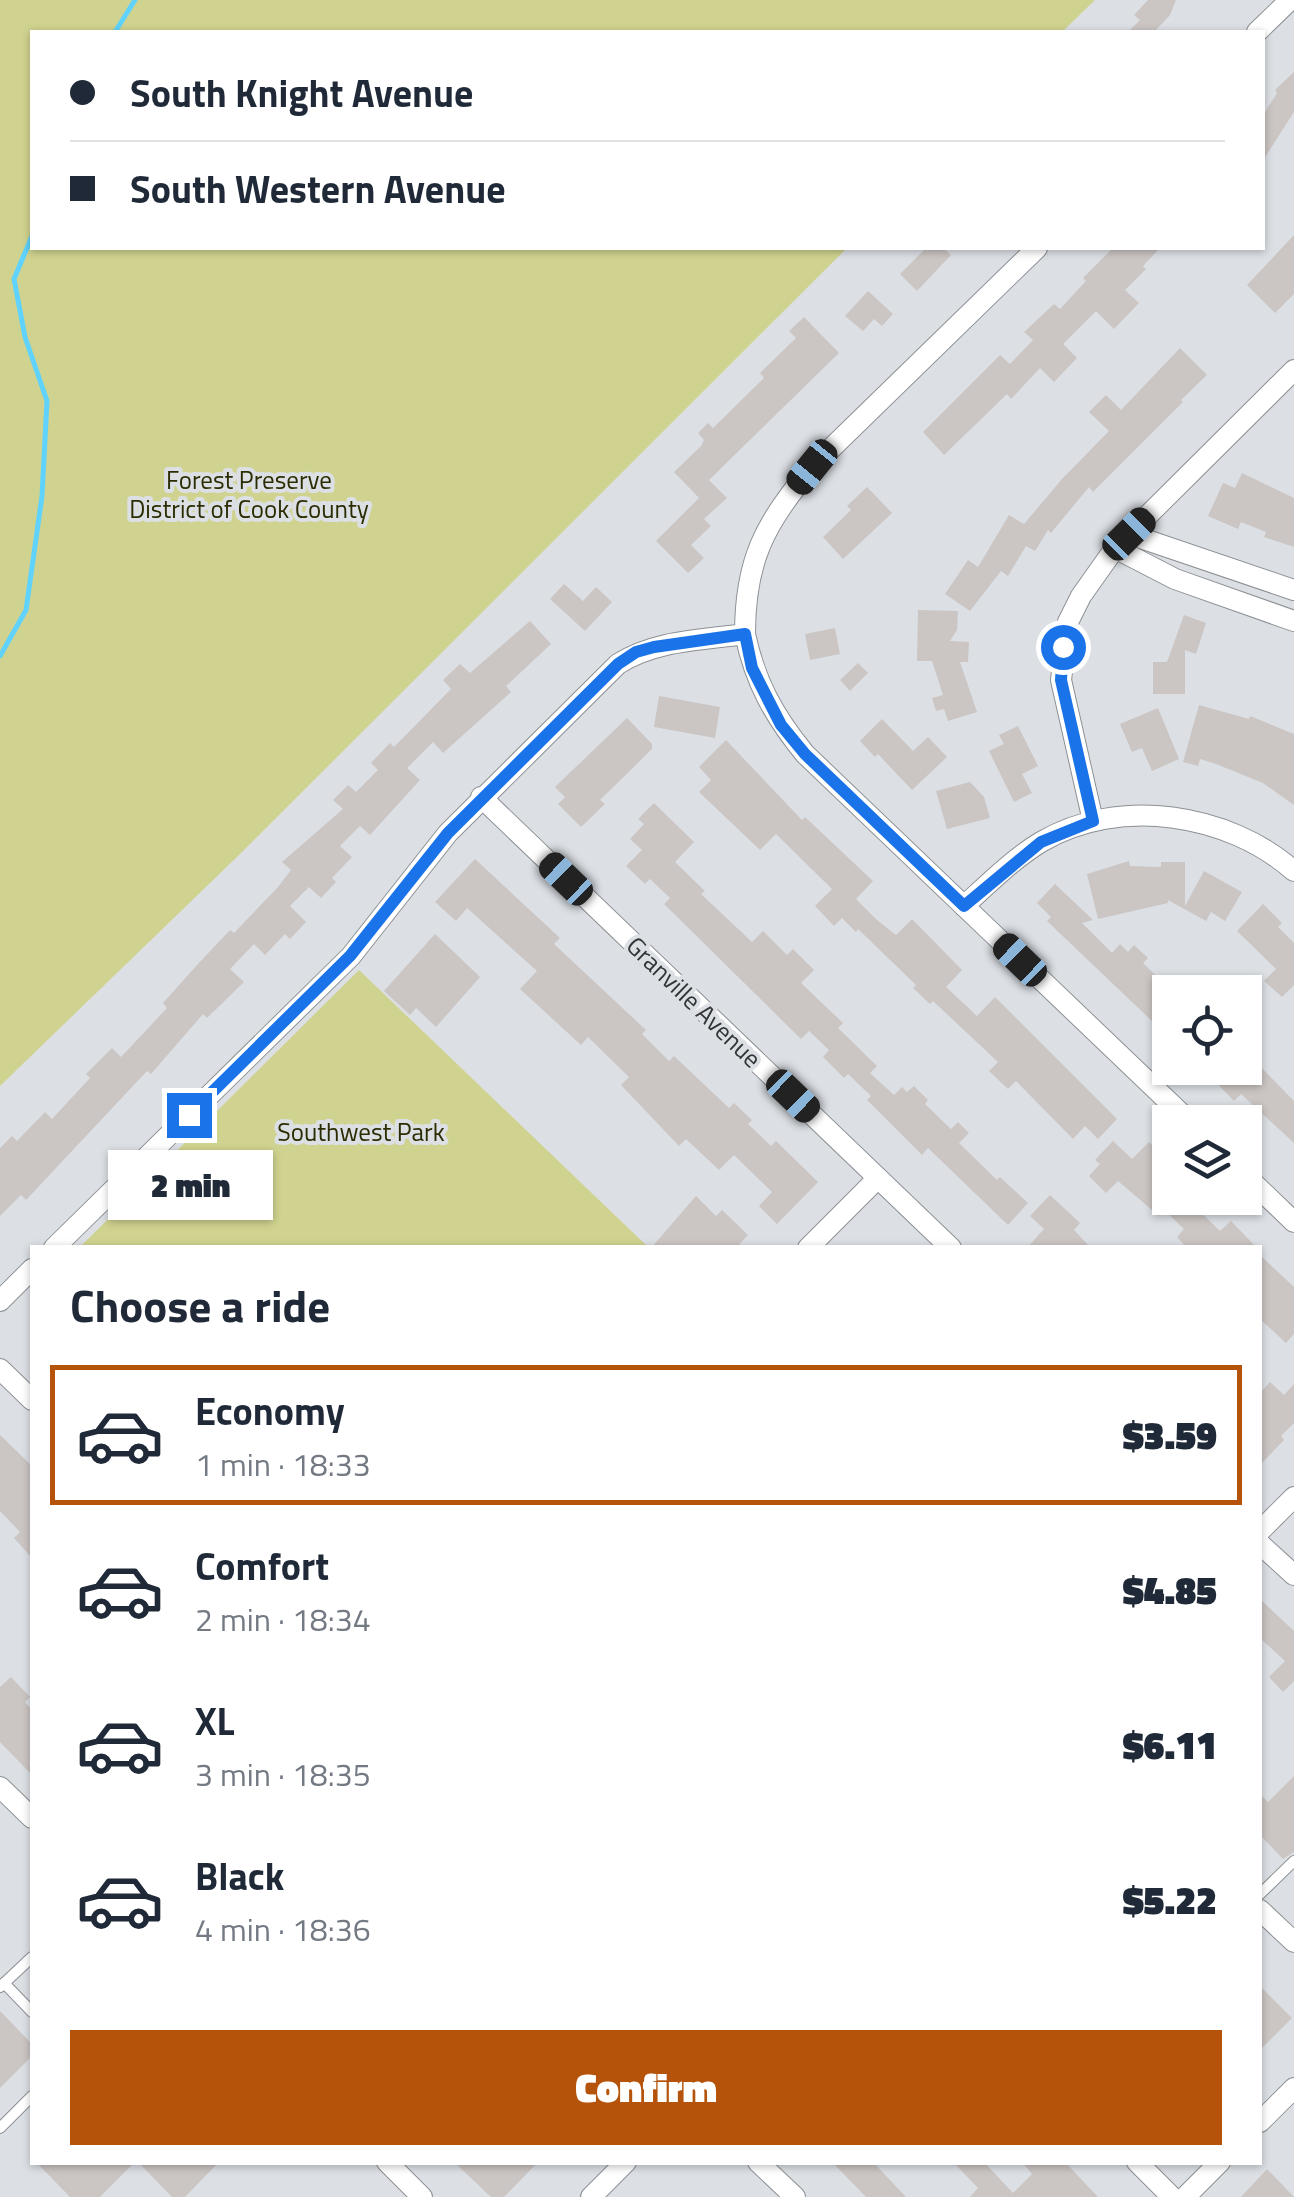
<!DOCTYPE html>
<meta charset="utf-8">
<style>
body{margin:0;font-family:"Titillium Web",sans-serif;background:#f2f2f3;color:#1f2937;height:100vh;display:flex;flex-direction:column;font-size:38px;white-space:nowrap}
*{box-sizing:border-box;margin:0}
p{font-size:32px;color:#747a83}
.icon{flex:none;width:55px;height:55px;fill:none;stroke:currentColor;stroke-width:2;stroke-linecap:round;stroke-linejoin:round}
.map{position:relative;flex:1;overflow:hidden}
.details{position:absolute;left:30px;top:1245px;width:1232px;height:920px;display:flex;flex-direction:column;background:#fff;border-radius:0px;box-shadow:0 2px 8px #0004}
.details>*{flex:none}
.banner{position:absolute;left:30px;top:30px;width:1235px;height:220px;border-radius:0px;box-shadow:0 2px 8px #0004;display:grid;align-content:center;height:220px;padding:0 40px;background:#fff}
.buttons{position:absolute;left:1152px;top:975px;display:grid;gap:20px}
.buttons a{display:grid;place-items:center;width:110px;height:110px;border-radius:0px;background:#fff;box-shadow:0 2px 8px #0004;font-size:50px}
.end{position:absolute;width:45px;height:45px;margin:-22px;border:12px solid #1a73e8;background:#fff;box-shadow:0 0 0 5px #fff}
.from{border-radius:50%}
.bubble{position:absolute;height:70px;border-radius:0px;background:#fff;box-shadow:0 2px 8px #0004;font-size:32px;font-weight:800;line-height:70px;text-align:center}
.car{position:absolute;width:30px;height:60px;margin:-30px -15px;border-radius:12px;box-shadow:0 0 8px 2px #0007;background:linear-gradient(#222 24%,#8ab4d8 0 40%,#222 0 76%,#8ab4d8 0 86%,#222 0)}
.banner b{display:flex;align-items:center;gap:35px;height:95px;font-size:38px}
.banner b+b{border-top:2px solid #e0e1e3}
.banner i{width:25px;height:25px;background:#1f2937}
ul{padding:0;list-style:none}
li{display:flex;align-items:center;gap:30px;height:140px;margin:0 20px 15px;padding:0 20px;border:5px solid transparent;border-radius:0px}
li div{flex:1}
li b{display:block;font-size:38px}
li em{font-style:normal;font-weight:800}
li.selected{border-color:#b45309}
li>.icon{width:90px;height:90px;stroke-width:1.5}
h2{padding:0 40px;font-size:45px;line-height:120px}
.button{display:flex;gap:20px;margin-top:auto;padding:20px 40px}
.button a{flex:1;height:115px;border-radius:0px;background:#b45309;color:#fff;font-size:40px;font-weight:800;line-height:115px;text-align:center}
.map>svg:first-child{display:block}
.green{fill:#d0d38f}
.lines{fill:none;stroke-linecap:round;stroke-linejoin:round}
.stream{stroke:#5fd3fd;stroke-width:5}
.building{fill:#cbc5c3}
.lane-casing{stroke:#8c9094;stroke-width:12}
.street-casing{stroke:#8c9094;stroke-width:22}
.lane{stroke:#fff;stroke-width:10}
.street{stroke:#fff;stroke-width:20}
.route{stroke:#1a73e8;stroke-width:12}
.labels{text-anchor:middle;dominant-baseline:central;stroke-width:8;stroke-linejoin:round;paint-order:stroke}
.park-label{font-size:25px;fill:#2b2c02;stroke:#dce0e5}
.street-label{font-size:25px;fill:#323435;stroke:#dce0e5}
</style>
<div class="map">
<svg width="1294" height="2197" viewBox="0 0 1294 2197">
<rect width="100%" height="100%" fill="#dce0e5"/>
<g class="green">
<path d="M0,0H1095L1062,32H32V248H847L239,855L0,1086Z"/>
<path d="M359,970L648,1247H80Z"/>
</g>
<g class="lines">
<g class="stream">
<path d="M115,32L135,0"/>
<path d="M0,656L26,610L42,496L47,401L25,337L14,279L32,236"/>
</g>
</g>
<g class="building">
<path d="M1148,0H1176L1170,15L1154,32H1128L1140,20L1134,15Z"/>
<path d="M1294,72V112L1262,162V117L1277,93L1275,90Z"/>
<path d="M1294,235V294L1275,313L1247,285Z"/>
<path d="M926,248H943L951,255L917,291L900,274Z"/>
<path d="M1113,248H1160L1143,266L1146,269L1125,290L1139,303L1114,329L1096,311L1063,344L1077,358L1054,382L1040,368L1011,399L1007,394L944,455L923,432L1000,355L1010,364L1033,340L1024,332L1054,304L1060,309L1086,281L1083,278Z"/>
<path d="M868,291L893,314L882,326L874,319L863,331L845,316Z"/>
<path d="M804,317L839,353L709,480L727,498L704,519L711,526L691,545L704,558L688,573L656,541L699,498L674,472L701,446L704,440L698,433L708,423L713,428L764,378L760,373L796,338L789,331Z"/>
<path d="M1180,348L1207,375L1181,400L1183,402L1093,492L1089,487L1051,533L1048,530L1035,551L1026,546L1008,576L1001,571L970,611L945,594L968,560L978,567L1009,515L1024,524L1062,479L1109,431L1089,412L1106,395L1121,410Z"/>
<path d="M1242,473L1294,498V547L1264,537L1266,532L1241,522L1238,529L1208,516L1223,483L1235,488Z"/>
<path d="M867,487L892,513L843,559L823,537L851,510L847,506Z"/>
<path d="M564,584L583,601L596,587L612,602L585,631L550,599Z"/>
<path d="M918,610L958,611L957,630L950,641L969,642L968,662H960L977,712L948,721L944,709L936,711L932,698L943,695L932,661H917Z"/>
<path d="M1184,615L1206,623L1196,654L1185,650V694H1153V662H1167Z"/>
<path d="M530,621L551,644L506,686L511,692L443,753L433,742L407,768L420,780L370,835L360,826L340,846L352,857L332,878L336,882L321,898L309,887L290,906L306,922L290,939L285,934L265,955L254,944L230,969L244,982L207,1018L203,1014L151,1074L147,1071L26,1200L21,1195L0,1216V1148L12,1136L17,1141L45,1112L52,1119L90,1078L86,1074L112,1048L121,1057L167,1008L163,1003L197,965L230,930L234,933L278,887L291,870L282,862L343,809L333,800L348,785L356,792L378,770L371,763L390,743L394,747L451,689L443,680L460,664L470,673Z"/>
<path d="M835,628L840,654L810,660L805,634Z"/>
<path d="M858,663L868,673L850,691L840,680Z"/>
<path d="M659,696L720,707L715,738L654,727Z"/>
<path d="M1199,705L1249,719L1250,716L1294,734V805L1263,783L1216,764L1200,759L1198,766L1183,762Z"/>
<path d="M1158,708L1179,759L1152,771L1142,748L1132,752L1120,724Z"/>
<path d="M627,718L652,744V749L600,800L605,804L581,827L558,804L565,797L555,787Z"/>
<path d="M882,719L913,751L928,737L947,757L912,790L878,754L875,757L860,741Z"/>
<path d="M1018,726L1038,766L1022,774L1032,793L1014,802L989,751L1004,744L999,735Z"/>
<path d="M726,740L802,820L805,817L873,881L856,899L877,920L896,935L912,919L962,970L946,987L977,1016L995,997L1117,1119L1098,1139L1085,1126L1073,1139L1016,1081L1008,1089L989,1071L998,1062L933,1001L930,1004L913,988L916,985L858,929L856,932L842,918L834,926L815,906L832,889L776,834L760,850L699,792L711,780L699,767Z"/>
<path d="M970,782L984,797L990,818L947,829L936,791Z"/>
<path d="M654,803L694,842L675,862L705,891L701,894L752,942L763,931L787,955L793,949L814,970L801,983L843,1023L838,1028L877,1066L870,1073L894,1095L902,1087L907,1092L914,1086L928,1100L925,1104L951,1129L958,1122L969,1133L959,1143L997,1180L1000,1177L1028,1203L1008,1225L928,1148L922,1155L867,1100L871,1096L848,1074L844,1078L823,1057L829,1050L809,1031L801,1039L664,904L670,898L650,879L645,884L626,866L642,850L630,839L644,824L638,819Z"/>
<path d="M475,859L560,938L554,944L646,1030L642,1034L669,1061L674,1056L729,1108L734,1103L752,1120L748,1124L771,1146L776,1141L818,1182L777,1224L759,1206L772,1192L734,1155L719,1170L686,1139L679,1146L621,1085L629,1077L588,1037L581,1045L520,989L537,971L467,908L456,921L435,902Z"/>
<path d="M1129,861L1130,866L1161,867V862H1185V906L1204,871L1242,892L1225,921L1211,912L1206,921L1168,900V903L1098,919L1087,874Z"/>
<path d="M1055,884L1093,920L1082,923L1112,953L1120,944L1128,952L1134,945L1148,958L1143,963L1170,989V1023L1161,1014L1153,1022L1047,921L1051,917L1037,903Z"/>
<path d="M1263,904L1282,923L1278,927L1294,943V985L1282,997L1264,981L1276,969L1237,931Z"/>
<path d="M435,934L480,977L436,1027L416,1008L410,1015L384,991Z"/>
<path d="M1245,1051L1294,1101V1143L1241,1094L1234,1101L1209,1075L1217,1068H1245Z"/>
<path d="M1113,1141L1132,1159L1149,1142L1166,1159L1163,1162L1170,1169V1198H1201L1193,1205L1220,1231L1231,1221L1257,1248H1187L1177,1237L1184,1229L1164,1210L1159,1216L1118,1181L1106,1193L1089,1176L1100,1164L1095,1160Z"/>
<path d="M1050,1195L1080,1223L1074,1230L1091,1248H1027L1044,1229L1030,1216Z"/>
<path d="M696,1196L716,1216L722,1210L748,1235L736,1248H651Z"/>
<path d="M1260,1255L1294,1287V1334L1286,1343L1260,1319Z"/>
<path d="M1270,1382L1284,1395L1294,1384V1423L1281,1436L1284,1440L1260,1465V1393Z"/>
<path d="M0,1435L32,1466V1558L14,1538L20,1532L0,1511Z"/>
<path d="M1260,1599L1294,1631V1681L1283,1692L1269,1677L1285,1661L1260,1638Z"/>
<path d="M11,1677L30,1697L25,1702L32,1710V1775L0,1742V1687Z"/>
<path d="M1294,1776V1852L1283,1859L1260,1835V1794L1268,1802Z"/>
<path d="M1260,1986L1292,2018L1260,2050Z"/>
<path d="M0,2011L32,2044V2056L0,2088Z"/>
<path d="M36,2162H135L100,2197H70Z"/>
<path d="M138,2162H219L185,2197H172Z"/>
<path d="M454,2162H538L504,2197H491Z"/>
<path d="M832,2162H873L906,2197H866Z"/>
<path d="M953,2162H984L1013,2193L1032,2174L1022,2162H1065L1098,2197H970L978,2188Z"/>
<path d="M1267,2169L1294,2197H1241Z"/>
</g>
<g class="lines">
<defs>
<g id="lane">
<path d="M1260,1894L1294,1861"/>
<path d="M4,1983L32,2012"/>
<path d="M0,1987L32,1957"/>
<path d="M0,2128L32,2096"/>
</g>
<g id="street">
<path d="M1257,32L1290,0"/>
<path d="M1129,534L1294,590"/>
<path d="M1115,548L1175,579L1294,621"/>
<path d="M745,634C755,682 774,716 805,754L1190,1122"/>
<path d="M481,797L951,1248"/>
<path d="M1093,821L1061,680L1068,622L1081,596L1115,548L1294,370"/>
<path d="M964,906C988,884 1013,859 1041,842C1119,796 1228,813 1294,871"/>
<path d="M1245,1175L1294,1222"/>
<path d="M54,1248L351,956L448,833L618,664C655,640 703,640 745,634C745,559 765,524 812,467L1037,248"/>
<path d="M808,1248L878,1178"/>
<path d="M0,1301L32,1269"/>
<path d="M0,1369L32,1400"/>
<path d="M1260,1531L1294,1497"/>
<path d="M1260,1544L1294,1575"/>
<path d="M0,1787L32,1818"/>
<path d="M1260,1910L1294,1942"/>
<path d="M1260,2122L1294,2088"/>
<path d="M387,2162L422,2197"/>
<path d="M758,2162L795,2197"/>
<path d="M1137,2162L1172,2197"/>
<path d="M591,2197L626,2162"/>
<path d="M1185,2197L1220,2162"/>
</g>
</defs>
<use href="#lane" class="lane-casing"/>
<use href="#street" class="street-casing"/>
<use href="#lane" class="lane"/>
<use href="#street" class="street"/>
</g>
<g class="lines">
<path class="route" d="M189,1115L350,956L448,833L618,664L636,652L654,647L745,634L752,668L781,725L805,754L964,906L1041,842L1093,821L1061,680L1063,647"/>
</g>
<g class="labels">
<g class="park-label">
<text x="249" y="480">Forest Preserve<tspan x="249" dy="29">District of Cook County</tspan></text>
<text x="361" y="1132">Southwest Park</text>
</g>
<g class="street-label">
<text transform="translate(694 1002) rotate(44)">Granville Avenue</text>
</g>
</g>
</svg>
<div class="buttons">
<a><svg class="icon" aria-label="locate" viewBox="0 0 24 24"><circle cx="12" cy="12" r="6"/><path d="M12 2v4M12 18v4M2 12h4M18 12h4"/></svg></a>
<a><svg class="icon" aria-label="layers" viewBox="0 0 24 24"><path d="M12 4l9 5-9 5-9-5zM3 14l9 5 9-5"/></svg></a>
</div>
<i class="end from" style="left:1063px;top:647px"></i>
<i class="end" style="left:189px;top:1115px"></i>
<div class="bubble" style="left:108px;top:1150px;width:165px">2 min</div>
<i class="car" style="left:812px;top:467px;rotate:219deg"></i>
<i class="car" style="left:1129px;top:534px;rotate:45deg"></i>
<i class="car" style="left:566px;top:879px;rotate:314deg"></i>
<i class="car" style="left:1020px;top:960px;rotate:314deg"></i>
<i class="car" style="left:793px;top:1096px;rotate:134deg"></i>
<div class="banner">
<b><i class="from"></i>South Knight Avenue</b>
<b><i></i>South Western Avenue</b>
</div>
<section class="details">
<h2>Choose a ride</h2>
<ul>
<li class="selected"><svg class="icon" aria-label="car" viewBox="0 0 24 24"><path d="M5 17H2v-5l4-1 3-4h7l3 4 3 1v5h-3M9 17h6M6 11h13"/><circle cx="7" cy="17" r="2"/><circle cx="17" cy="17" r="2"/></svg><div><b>Economy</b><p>1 min · 18:33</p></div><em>$3.59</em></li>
<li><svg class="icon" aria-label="car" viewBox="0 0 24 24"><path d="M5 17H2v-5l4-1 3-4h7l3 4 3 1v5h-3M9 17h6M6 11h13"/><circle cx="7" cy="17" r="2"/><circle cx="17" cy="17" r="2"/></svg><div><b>Comfort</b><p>2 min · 18:34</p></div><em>$4.85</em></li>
<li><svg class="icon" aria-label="car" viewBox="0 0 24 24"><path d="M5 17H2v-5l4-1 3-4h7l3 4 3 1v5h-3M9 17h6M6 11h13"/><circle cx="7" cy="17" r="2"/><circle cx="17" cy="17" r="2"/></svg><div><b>XL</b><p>3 min · 18:35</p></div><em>$6.11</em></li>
<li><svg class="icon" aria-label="car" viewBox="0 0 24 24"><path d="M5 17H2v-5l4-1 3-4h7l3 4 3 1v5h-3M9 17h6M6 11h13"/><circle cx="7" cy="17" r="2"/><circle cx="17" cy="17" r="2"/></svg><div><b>Black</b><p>4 min · 18:36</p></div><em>$5.22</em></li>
</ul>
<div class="button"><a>Confirm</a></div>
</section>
</div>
